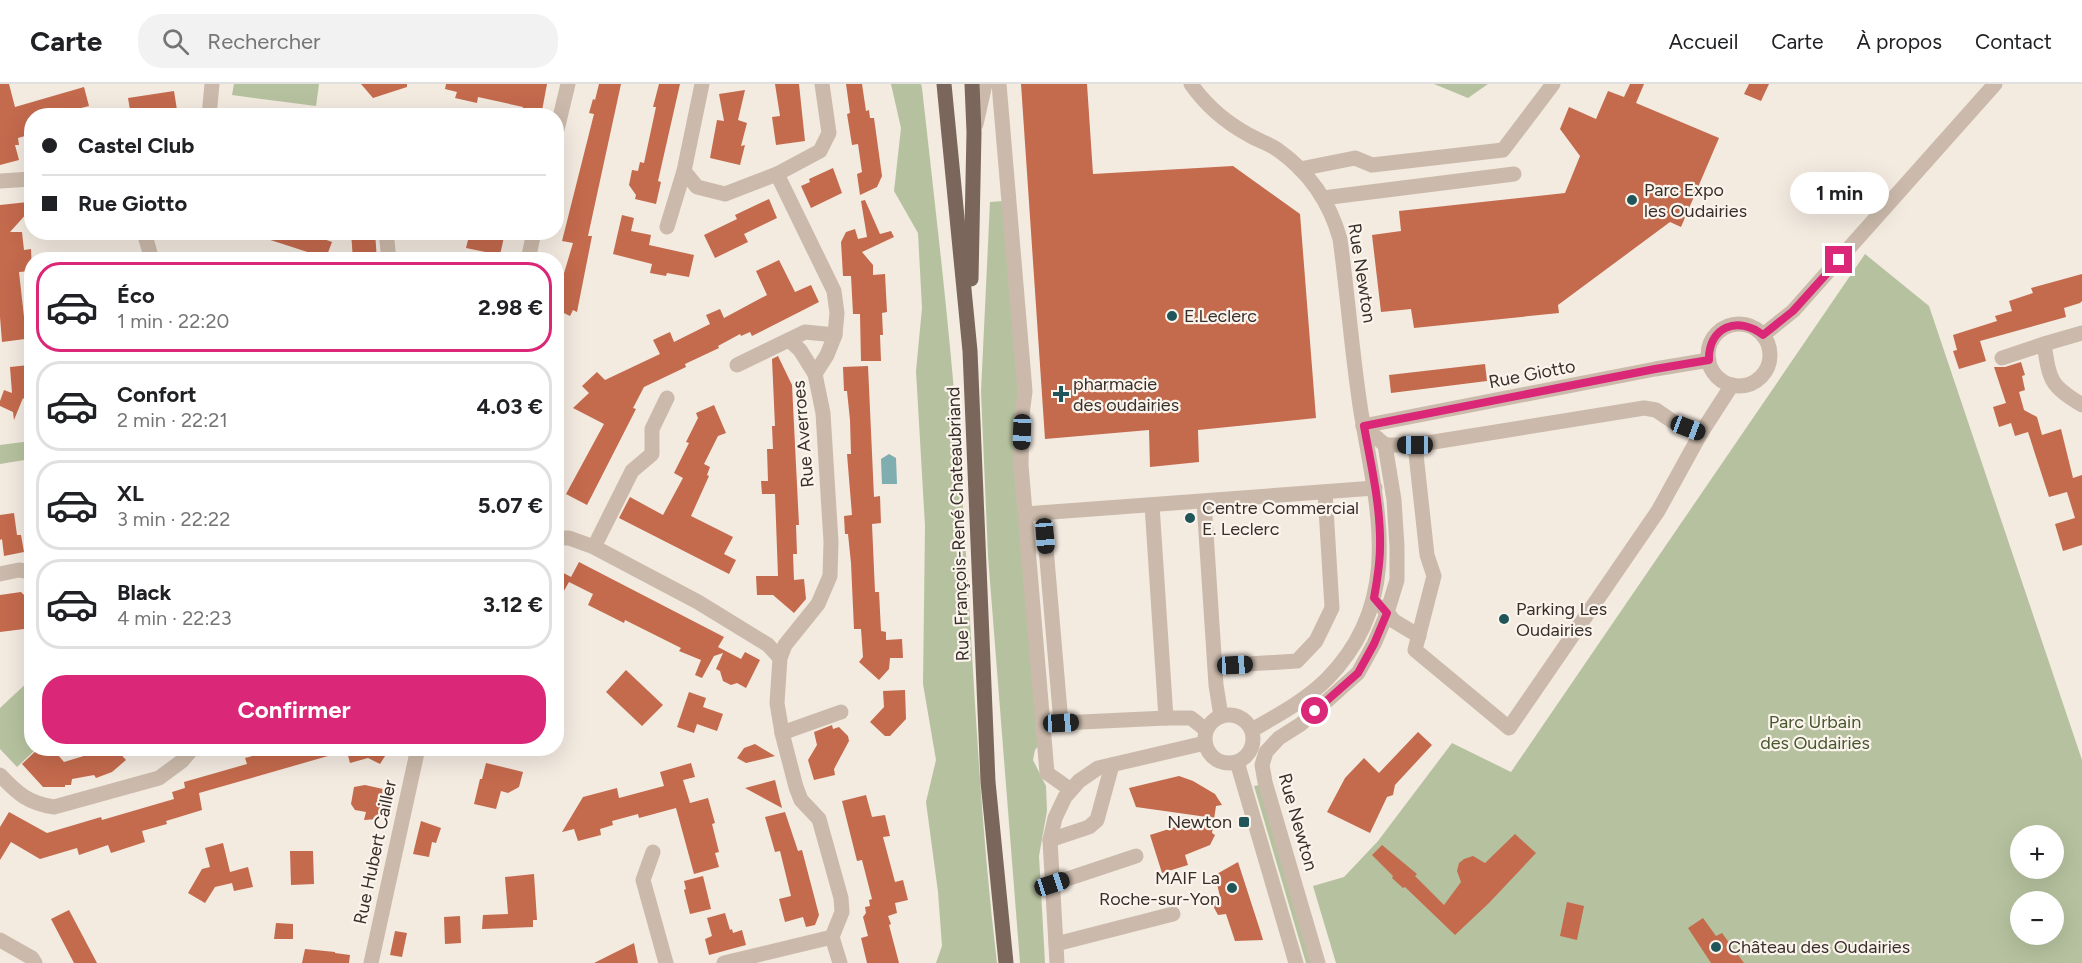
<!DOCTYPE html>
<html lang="fr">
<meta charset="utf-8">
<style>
body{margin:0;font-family:Figtree,sans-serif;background:#f2f2f2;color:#202124;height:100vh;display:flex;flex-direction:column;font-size:22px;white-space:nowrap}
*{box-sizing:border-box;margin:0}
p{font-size:20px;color:#757577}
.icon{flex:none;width:33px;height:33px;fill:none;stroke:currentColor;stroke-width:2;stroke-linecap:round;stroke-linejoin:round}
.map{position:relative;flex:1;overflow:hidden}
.details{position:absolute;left:24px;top:168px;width:540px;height:504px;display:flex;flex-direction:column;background:#fff;border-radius:24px;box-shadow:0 6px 24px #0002}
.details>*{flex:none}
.banner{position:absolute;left:24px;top:24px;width:540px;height:132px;border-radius:24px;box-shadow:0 6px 24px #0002;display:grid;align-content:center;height:132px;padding:0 18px;background:#fff}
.tools{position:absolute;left:2010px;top:741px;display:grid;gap:12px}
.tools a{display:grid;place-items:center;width:54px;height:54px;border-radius:50%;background:#fff;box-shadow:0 6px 24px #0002;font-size:30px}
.end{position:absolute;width:27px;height:27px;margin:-14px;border:8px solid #db2777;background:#fff;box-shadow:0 0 0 3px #fff}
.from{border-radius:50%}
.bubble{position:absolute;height:42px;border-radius:21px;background:#fff;box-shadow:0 6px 24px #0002;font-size:20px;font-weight:700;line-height:42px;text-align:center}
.car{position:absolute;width:18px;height:36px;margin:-18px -9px;border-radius:8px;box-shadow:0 0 4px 2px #0007;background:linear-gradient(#222 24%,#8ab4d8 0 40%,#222 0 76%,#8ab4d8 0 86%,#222 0)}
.banner b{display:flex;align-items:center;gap:21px;height:57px;font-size:22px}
.banner b+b{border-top:2px solid #e0e0e0}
.banner i{width:15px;height:15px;background:#202124}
ul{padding:10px 0 0;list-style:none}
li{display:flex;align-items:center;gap:18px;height:90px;margin:0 12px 9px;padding:0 6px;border:3px solid #e0e0e0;border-radius:24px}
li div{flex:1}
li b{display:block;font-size:22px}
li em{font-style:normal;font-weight:700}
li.active{border-color:#db2777}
li>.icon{width:54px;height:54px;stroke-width:1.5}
.button{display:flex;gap:12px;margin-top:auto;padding:12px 18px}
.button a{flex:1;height:69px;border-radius:24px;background:#db2777;color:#fff;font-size:24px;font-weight:700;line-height:69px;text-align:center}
header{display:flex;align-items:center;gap:36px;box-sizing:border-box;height:84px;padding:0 30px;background:#fff;border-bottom:2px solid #e0e0e0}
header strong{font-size:28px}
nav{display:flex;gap:33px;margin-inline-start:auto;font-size:21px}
.search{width:420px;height:54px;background:#f2f2f2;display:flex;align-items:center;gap:15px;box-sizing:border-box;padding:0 21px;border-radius:24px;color:#757577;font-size:22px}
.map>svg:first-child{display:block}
.green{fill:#b6c29f;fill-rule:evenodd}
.water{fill:#7fadb0}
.building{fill:#c46a4d}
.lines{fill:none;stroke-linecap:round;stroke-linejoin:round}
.minor{stroke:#cbbaab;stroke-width:15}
.major{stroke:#7b665c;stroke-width:15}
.route{stroke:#db2777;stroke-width:8}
.poi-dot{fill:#20565a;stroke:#faf4ec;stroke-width:2}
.labels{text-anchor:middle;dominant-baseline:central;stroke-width:4.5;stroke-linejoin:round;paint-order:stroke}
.poi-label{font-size:18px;fill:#392f2a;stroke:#faf4ec;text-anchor:start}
.street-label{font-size:18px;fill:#392f2a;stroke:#faf4ec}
.park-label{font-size:18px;fill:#48572e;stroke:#faf4ec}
</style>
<header>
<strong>Carte</strong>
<div class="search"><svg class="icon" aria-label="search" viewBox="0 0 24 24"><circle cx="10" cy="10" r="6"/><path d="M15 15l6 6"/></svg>Rechercher</div>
<nav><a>Accueil</a><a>Carte</a><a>À propos</a><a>Contact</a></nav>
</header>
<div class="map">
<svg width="2082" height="879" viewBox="0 0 2082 879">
<rect width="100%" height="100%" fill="#f3eae0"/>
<g class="green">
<path d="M234,0H319L316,22L232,11Z"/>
<path d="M891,0H921L922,4C935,121 949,238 958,355C972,530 976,705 997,879H936L942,862L938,808L926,718L936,676L923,600L925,442L916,287L922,224L918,149L894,107L901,44Z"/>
<path d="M1434,0H1488L1468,14Z"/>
<path d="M1003,117L1047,651L1035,666L1033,676L1046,702L1047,727L1039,772L1045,879H1020L988,472L981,308L990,118Z"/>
<path d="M1865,170L1929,222L2082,676V879H1336L1313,802L1344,793L1378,757L1452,659L1511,688ZM2020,752H2054V784H2020ZM2020,818H2054V850H2020Z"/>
<path d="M31,357V375L0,380V361Z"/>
<path d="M31,595L32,664L36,665L17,683L0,665V624Z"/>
<path d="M1259,701L1311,879H1306L1254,702Z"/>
</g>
<path class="water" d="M889,370L896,374L897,400H882L881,375Z"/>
<g class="building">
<path d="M0,0H9L15,23L84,3L89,22L77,25L79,32H32V50L18,54L19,61H15L19,76L0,81Z"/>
<path d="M361,0H407V3L373,14Z"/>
<path d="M446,0H547L541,32L522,29L523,23L478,13L477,19L455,14L457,8L445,5Z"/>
<path d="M599,0H621L588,152H592L577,228L573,226L570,232L556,225V216L573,159L562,157L594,30L589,29L593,15L595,16Z"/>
<path d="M659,0H680L658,97L661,98L656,120L635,115L636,111L629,101L632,86L638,87L640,78L644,79L656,23H653Z"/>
<path d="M775,0H799L805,57L776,61L772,33L780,32Z"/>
<path d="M846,0H862L866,27L869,26L870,34H874L882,92L877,103L860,111L857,90L862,88L858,60L852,61L847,30L850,29Z"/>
<path d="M1021,0H1087L1093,90L1233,82L1300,130L1316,334L1198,346L1199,378L1150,383L1149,346L1045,355Z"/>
<path d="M1630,0H1644L1636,19L1719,54L1681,143L1670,138L1558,221L1559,229L1414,244L1411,225L1381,228L1372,151L1401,147L1399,127L1565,109L1580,72L1560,45L1569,23L1596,35L1608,7L1624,13Z"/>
<path d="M1749,0H1769L1761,17L1744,10Z"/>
<path d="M745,6L738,36L747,39L741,62L745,61L740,81L710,74L717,36L724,37L719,10Z"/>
<path d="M174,7L177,26L165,29L166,32H131L128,14Z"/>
<path d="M833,84L842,109L811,124L801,102L810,98L809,95Z"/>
<path d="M769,115L777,134L744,150L748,158L715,174L704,151L737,135L735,131Z"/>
<path d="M865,116L880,150L891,147L894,153L862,168L873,181V191L885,190L887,228L882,229L883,251H880L881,277H861L860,230H853L851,192H843L841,158L846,148L855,145L858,155L867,153L861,117Z"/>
<path d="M28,118L29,127L10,148H22L24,166L31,165L32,187L19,188L24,233H27L28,244L25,255L2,258L0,233V121Z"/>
<path d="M622,131L634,134L631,147L651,151L649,161L694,171L689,193L667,189L666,192L650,189L652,180L613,170Z"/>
<path d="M256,148H323L321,154L332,158L326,174L255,151Z"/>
<path d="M351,148H375L377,176H353Z"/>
<path d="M470,148H486L504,153L500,171L466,164Z"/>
<path d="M779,176L795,208L811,201L819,218L752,252L750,248L741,252L740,250L718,262L719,264L685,280L686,283L644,303L633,324L636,325L587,421L566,410L604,340L573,324L589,309L582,302L597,288L605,296L660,270L653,256L670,248L674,258L710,240L706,231L720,225L724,234L767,211L756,187Z"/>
<path d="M2082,190V217L2080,219L2064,224L2066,233L1980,257L1986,277L1959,285L1953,267L1957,266L1953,251L1997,237L1995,232L2012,227L2009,217L2033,209L2031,204Z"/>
<path d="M778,272L792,301L799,441H796L797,470H793L794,496L804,495L806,515L794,529L773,511H757L756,492H778L775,410H762L761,397H768L767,365H773L772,342H775L772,275Z"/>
<path d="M2021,278L2025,291L2022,292L2025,306L2019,308L2024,326L2037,333L2042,351L2061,345L2073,394L2082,391V461L2063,467L2055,440L2075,434L2067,408L2049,413L2028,348L2015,352L2011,339L1999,343L1993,323L2006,319L1994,283H2005Z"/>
<path d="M1485,280L1487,297L1391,309L1389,291Z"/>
<path d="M29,281L31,303L25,316L23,314L14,336L13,328L0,322V317L4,306L12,309L10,283Z"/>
<path d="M868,282L874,413L880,412L881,439L872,440L875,508H879L881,547L886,548V556L902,555L903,574H890L889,585L879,596L859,578L863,573L861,545H854L851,479L848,450H845L844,432L852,431L847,370H851L850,336L847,307H844L843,283Z"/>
<path d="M714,321L726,349L718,352L704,380L710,383L707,391L709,392L691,432L733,453L724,470L736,476L729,490L619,434L630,413L663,431L683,394L674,389L689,359L686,358L698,334L696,329Z"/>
<path d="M14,429L17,451H21L24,468L4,472L2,455L0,456V431Z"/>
<path d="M579,478L724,553L718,563L741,575L745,568L760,576L746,604L737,599L731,601L723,597L720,587L716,585L723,569L714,572L702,594L695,591L701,576L679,567L681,564L625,536L624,539L588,521L593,510L569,498L556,521V485L571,493Z"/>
<path d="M21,508L32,519V544L0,548V511Z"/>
<path d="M626,586L663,621L642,642L606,608Z"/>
<path d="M905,606L906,635L890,652H885L870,638L884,623L883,607Z"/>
<path d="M689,608L706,614L703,623L723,630L717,647L697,640L694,649L677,643Z"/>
<path d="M832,641L833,645L839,643L848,652L849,657L834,685L835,691L814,696L808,676L817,661L814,648Z"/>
<path d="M1418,648L1432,661L1395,701L1393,711L1387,713L1370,749L1327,728L1345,694L1364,674L1379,689Z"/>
<path d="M755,660L775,672L746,679L737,674L744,664Z"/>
<path d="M39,664H52L64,678L100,667L103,664H115L126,676L112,688L96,694L94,691L72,695L71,701H65V703H43L22,680Z"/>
<path d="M262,664H341L342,668L199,709L202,726L166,737L167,740L142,747L145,758L111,769L108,761L79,771L77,764L40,775L11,758L0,776V743L9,728L47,749L101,733L102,736L174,715L172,708L185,704L184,698L247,680L245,674L263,669Z"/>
<path d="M346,664H388L387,669L380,680L368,674L350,679Z"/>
<path d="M486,679L523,688L519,703L508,709L501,707L496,725L474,720L480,695H482Z"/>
<path d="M691,679L695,693L683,696L690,719L708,714L715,739L712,740L719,768L715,769L719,783L694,790L676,724L639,734L638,730L612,737L613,741L600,745L601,751L578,757L574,745L562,748L583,713L617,704L619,714L664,702L660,688Z"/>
<path d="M1179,692L1193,697L1215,710L1222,721L1216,722L1212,749L1215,751L1210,761L1185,771L1188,781L1162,789L1150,751L1207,733L1136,723L1129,704Z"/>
<path d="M775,696L782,724L745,704Z"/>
<path d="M365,701L383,705L378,735L364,736L366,728L355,726L351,720L354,703Z"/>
<path d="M866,711L872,733L885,731L890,752L883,753L895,798L903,796L908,816L895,819L897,829L888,832L891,840L889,841L899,879H867L861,854L868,852L863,833L866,829L865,823L870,822L869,816L872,815L862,776L857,777L842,717Z"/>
<path d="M785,728L798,767L802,766L819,831L815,841L806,843L803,833L785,838L779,815L791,812L780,767L775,768L765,733Z"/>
<path d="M421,737L441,744L436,759L432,758L429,773L413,770Z"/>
<path d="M1515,750L1536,769L1489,819L1455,851L1405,803L1403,804L1392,794L1393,792L1372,771L1382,761L1417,790L1415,792L1444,821L1461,798L1457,787L1459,779L1464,775L1473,772L1485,779Z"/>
<path d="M223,759L230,788L248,783L253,803L234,807L232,799L215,803L205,819L188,809L202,785L210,783L205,764Z"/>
<path d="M290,767H313L314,800L291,801Z"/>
<path d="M1238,778L1260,846L1263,856L1235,857L1226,830L1218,831L1212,820L1221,817L1215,791Z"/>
<path d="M534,790L537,836H533V843L482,845L483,831L508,830L505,793Z"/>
<path d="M703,792L711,825L690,830L684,806L686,805L684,797Z"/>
<path d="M1567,818L1584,822L1577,856L1560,852Z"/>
<path d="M69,826L97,879H74L51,835Z"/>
<path d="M725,829L730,846L732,845L733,849L742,846L746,861L709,871L705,855L712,852L707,834Z"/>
<path d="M460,832L461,859L445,860L444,833Z"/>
<path d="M1703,834L1716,852L1722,849L1744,879H1711L1688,844Z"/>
<path d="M276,839L293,840V855H274Z"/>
<path d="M395,847L407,849L402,873L390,871Z"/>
<path d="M634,859L638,879H594Z"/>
<path d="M305,865L335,868V869L350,871L349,879H302Z"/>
</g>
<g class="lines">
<g class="minor">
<path d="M999,0L1025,307L1022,331L1021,381L1047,689L1071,706"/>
<path d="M1191,0C1207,23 1225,38 1249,51C1259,57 1270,60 1278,66C1309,88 1330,119 1340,155C1348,213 1352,271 1361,328C1377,424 1405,516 1327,595C1306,616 1278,631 1252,646"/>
<path d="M209,32L212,0"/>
<path d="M976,40L985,0"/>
<path d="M556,50L568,0"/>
<path d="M1300,85L1355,74L1372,81L1503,66L1553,0"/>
<path d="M684,87L697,103L725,110L777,90L820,67L829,49L822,0"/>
<path d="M777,90L834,207L837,229L835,251L827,271L815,290L823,329L831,458L830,492L818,520L785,561L780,574L777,619L782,649L796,703L801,716L819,735L841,814L842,828L832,853L840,879"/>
<path d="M0,97L32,95"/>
<path d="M1323,114L1514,90"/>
<path d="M667,143L684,87L702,0"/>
<path d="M144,148L152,176"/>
<path d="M386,148L389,176"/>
<path d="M528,176L534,148"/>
<circle cx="1739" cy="271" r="31"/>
<path d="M2082,249L2044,260C2050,298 2050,301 2082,321"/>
<path d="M1763,251L1793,227L1995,0"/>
<path d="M789,256L800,266L815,290"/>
<path d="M2002,274L2044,260"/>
<path d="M737,281L805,248L835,251"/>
<path d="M1644,324L1656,326L1675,339L1701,349L1658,427L1509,644L1415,566L1434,492L1427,471L1415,361Z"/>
<path d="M1363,342L1655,285L1709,276"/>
<path d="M1701,349L1732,301"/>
<path d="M1385,361H1415"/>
<path d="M1204,418L1216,601L1221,632"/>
<path d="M1152,421L1166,634H1191L1206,646"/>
<path d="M1043,429L1061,639L1166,634"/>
<path d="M1025,430L1375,404"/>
<path d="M556,454H569L594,463L698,518L768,561L780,574"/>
<path d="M594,463L632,387L652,370V345L667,314"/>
<path d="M0,490L19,486L32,488"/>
<path d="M1382,523L1394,537L1419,552"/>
<path d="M1215,582L1297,577L1316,557L1332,524L1325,408"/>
<circle cx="1229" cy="655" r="24"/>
<path d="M782,649L841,628"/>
<path d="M1237,678L1296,879"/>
<path d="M0,691C18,710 28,719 54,723L159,694L182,677L193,664"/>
<path d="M1050,756L1089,743L1097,736L1112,681"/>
<path d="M653,768L643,796L666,879"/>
<path d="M1052,800L1136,772"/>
<path d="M0,856L32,874L35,879"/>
<path d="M1056,860L1173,830"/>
<path d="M371,879L418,664"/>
<path d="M724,879L832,853"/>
<path d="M1057,879L1050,756L1055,734L1065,713L1079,697L1098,684L1205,659"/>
<path d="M1318,879L1265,698L1262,681L1266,668L1279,654L1301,640L1358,589L1374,560L1386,532L1397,496V462L1394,416L1385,361L1363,342"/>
</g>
<g class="major">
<path d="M944,0L970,267L988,698L1006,879"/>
<path d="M971,195L974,48L972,0"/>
</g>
</g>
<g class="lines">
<path class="route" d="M1315,627L1358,589L1374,560L1387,529L1374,514C1377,497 1380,481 1380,463C1381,423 1371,381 1364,342L1655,285L1709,276C1708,243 1738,231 1763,251L1793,227L1839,176"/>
</g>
<g class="poi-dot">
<circle cx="1632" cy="116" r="6"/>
<circle cx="1172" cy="232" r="6"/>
<path d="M1058 301h6v6h6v6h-6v6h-6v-6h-6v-6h6z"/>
<circle cx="1190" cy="434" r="6"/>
<circle cx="1504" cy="535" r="6"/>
<rect x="1238" y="732" width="12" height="12" rx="3"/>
<circle cx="1232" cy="804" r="6"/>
<circle cx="1716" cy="863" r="6"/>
</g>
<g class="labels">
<g class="poi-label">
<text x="1644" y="106">Parc Expo<tspan x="1644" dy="21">les Oudairies</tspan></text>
<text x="1184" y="232">E.Leclerc</text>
<text x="1073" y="300">pharmacie<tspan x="1073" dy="21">des oudairies</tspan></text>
<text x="1202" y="424">Centre Commercial<tspan x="1202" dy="21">E. Leclerc</tspan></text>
<text x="1516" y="525">Parking Les<tspan x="1516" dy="21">Oudairies</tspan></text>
<text x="1232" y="738" text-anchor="end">Newton</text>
<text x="1220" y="794" text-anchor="end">MAIF La<tspan x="1220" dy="21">Roche-sur-Yon</tspan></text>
<text x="1728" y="863">Château des Oudairies</text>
</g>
<g class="street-label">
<text transform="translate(1362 189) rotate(81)">Rue Newton</text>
<text transform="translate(1532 290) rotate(-11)">Rue Giotto</text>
<text transform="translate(803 350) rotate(-95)">Rue Averroes</text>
<text transform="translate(958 440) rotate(-92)">Rue François-René Chateaubriand</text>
<text transform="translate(1298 738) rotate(74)">Rue Newton</text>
<text transform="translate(375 768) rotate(-78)">Rue Hubert Cailler</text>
</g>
<g class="park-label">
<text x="1815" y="638">Parc Urbain<tspan x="1815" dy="21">des Oudairies</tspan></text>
</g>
</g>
</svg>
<div class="tools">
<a>+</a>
<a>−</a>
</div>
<i class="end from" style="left:1315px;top:627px"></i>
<i class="end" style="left:1839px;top:176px"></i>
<div class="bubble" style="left:1790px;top:88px;width:99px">1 min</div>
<i class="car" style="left:1688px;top:344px;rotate:111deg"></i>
<i class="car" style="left:1022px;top:348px;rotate:182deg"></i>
<i class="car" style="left:1415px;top:361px;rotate:270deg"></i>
<i class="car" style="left:1045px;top:452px;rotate:175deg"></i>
<i class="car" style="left:1235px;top:581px;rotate:87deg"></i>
<i class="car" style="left:1061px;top:639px;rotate:87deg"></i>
<i class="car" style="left:1052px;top:800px;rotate:72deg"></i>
<div class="banner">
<b><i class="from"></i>Castel Club</b>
<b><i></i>Rue Giotto</b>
</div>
<section class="details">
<ul>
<li class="active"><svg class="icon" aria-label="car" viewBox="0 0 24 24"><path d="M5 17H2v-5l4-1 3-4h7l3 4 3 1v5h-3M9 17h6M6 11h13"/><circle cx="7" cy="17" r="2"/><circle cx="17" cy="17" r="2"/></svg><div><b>Éco</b><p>1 min · 22:20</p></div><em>2.98 €</em></li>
<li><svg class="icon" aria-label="car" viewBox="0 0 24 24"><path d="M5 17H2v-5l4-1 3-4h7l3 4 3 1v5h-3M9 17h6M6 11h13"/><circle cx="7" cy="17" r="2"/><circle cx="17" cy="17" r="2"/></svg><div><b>Confort</b><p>2 min · 22:21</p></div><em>4.03 €</em></li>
<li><svg class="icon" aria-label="car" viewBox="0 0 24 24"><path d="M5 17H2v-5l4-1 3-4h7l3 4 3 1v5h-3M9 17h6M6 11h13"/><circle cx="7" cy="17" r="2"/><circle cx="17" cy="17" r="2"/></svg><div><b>XL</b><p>3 min · 22:22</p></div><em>5.07 €</em></li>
<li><svg class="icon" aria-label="car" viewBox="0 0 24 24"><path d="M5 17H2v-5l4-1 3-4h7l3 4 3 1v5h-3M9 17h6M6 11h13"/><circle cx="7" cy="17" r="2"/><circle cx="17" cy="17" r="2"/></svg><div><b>Black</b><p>4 min · 22:23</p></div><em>3.12 €</em></li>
</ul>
<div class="button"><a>Confirmer</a></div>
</section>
</div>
